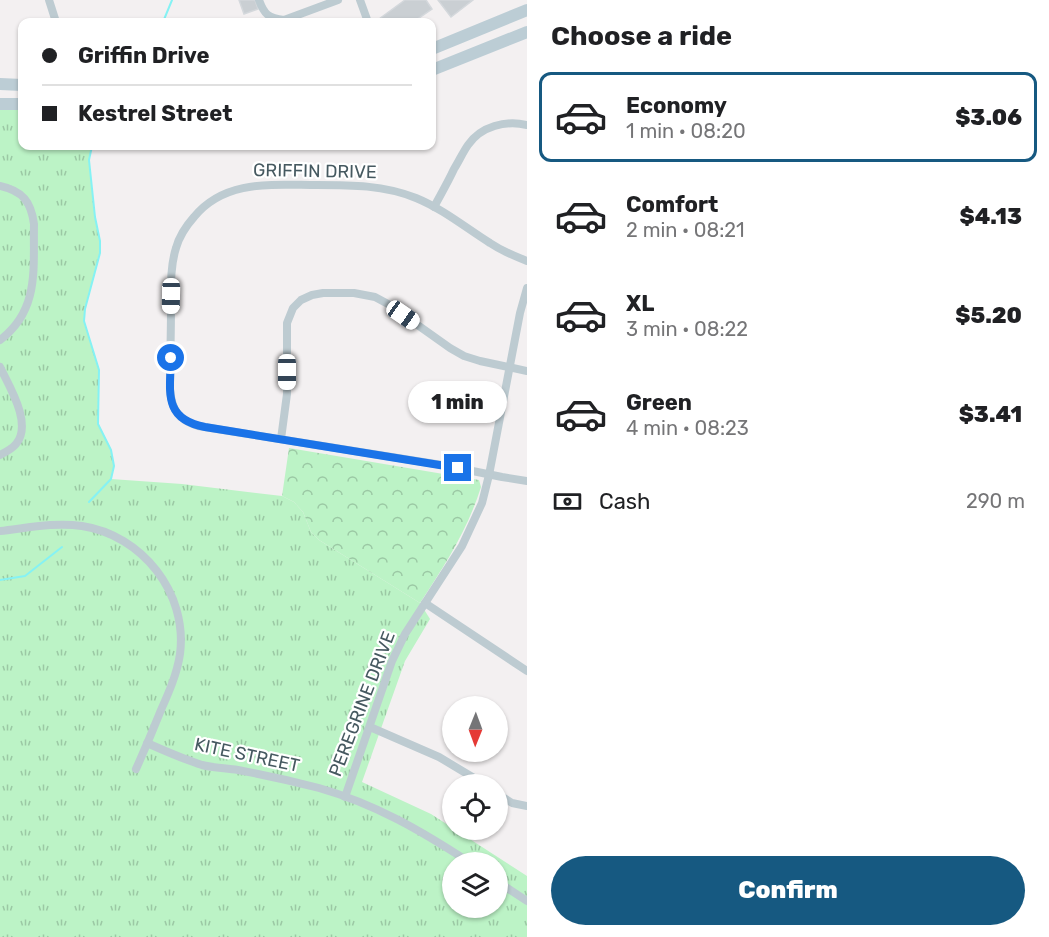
<!DOCTYPE html>
<meta charset="utf-8">
<style>
body{margin:0;font-family:Rubik,sans-serif;background:#f6f6f6;color:#202124;height:100vh;display:flex;flex-direction:column;font-size:22px;white-space:nowrap}
*{box-sizing:border-box;margin:0}
p{font-size:20px;color:#757577}
.icon{flex:none;width:33px;height:33px;fill:none;stroke:currentColor;stroke-width:2;stroke-linecap:round;stroke-linejoin:round}
.map{position:relative;flex:1;overflow:hidden}
.details{display:flex;flex-direction:column;background:#fff;width:522px}
.details>*{flex:none}
.hud{position:absolute;left:18px;top:18px;width:418px;height:132px;border-radius:12px;box-shadow:0 2px 4px #0004;display:grid;align-content:center;height:132px;padding:0 24px;background:#fff}
.needle{width:39px;rotate:181deg}
.controls{position:absolute;left:442px;top:696px;display:grid;gap:12px}
.controls a{display:grid;place-items:center;width:66px;height:66px;border-radius:50%;background:#fff;box-shadow:0 2px 4px #0004;font-size:30px}
.end{position:absolute;width:27px;height:27px;margin:-14px;border:8px solid #1a73e8;background:#fff;box-shadow:0 0 0 3px #fff}
.from{border-radius:50%}
.bubble{position:absolute;height:42px;border-radius:21px;background:#fff;box-shadow:0 2px 4px #0004;font-size:20px;font-weight:800;line-height:42px;text-align:center}
.car{position:absolute;width:18px;height:36px;margin:-18px -9px;border-radius:8px;box-shadow:0 0 4px 2px #0007;background:linear-gradient(#fff 24%,#345 0 40%,#fff 0 76%,#345 0 86%,#fff 0)}
.hud b{display:flex;align-items:center;gap:21px;height:57px;font-size:22px}
.hud b+b{border-top:2px solid #e0e0e0}
.hud i{width:15px;height:15px;background:#202124}
ul{padding:0;list-style:none}
li{display:flex;align-items:center;gap:18px;height:90px;margin:0 12px 9px;padding:0 12px;border:3px solid transparent;border-radius:12px}
li div{flex:1}
li b{display:block;font-size:22px}
li em{font-style:normal;font-weight:800}
li.on{border-color:#165981}
li>.icon{width:54px;height:54px;stroke-width:1.5}
h2{padding:0 24px;font-size:27px;line-height:72px}
.pay{display:flex;align-items:center;gap:15px;height:66px;padding:0 24px;font-size:22px}
.pay p{margin-inline-start:auto}
.cta{display:flex;gap:12px;margin-top:auto;padding:12px 24px}
.cta a{flex:1;height:69px;border-radius:36px;background:#165981;color:#fff;font-size:24px;font-weight:800;line-height:69px;text-align:center}
main{display:flex;flex:1;min-height:0}
.map>svg:first-child{display:block}
.grass{fill:url(#grass-tufts);fill-rule:evenodd}
.park{fill:url(#park-crowns)}
.lines{fill:none;stroke-linecap:round;stroke-linejoin:round}
.stream{stroke:#85f2f4;stroke-width:2}
.building{fill:#cacfd3;stroke:#d4d8dc;stroke-width:1.5}
.street{stroke:#bdcbd1;stroke-width:8}
.secondary{stroke:#bccdd5;stroke-width:12}
.route{stroke:#1a73e8;stroke-width:8}
.labels{text-anchor:middle;dominant-baseline:central;stroke-width:4.5;stroke-linejoin:round;paint-order:stroke}
.street-label{font-size:18px;fill:#465960;stroke:#fff}
</style>
<main>
<div class="map">
<svg width="527" height="937" viewBox="0 0 527 937">
<defs>
<pattern id="grass-tufts" width="24" height="20" patternUnits="userSpaceOnUse" patternTransform="scale(1.5)"><rect width="24" height="20" fill="#bcf3c6"/><path d="M3 7l-1-3M5 7V3M7 7l1-3M15 17l-1-3M17 17v-4M19 17l1-3" fill="none" stroke="#9bc8a4"/></pattern>
<pattern id="park-crowns" width="20" height="18" patternUnits="userSpaceOnUse" patternTransform="scale(1.5)"><rect width="20" height="18" fill="#bcf3c6"/><path d="M2 6a3 3 0 1 1 6 0M12 15a3 3 0 1 1 6 0" fill="none" stroke="#9bc8a4"/></pattern>
</defs>
<rect width="100%" height="100%" fill="#f3f0f1"/>
<path class="grass" d="M0,105H22V146H92L89,160L95,217L100,241V253L85,309L84,321L99,370L98,424L111,450L114,466L111,479L182,484L282,496L294,502L303,512L311,532L319,540L420,603L430,619L405,661L362,782L431,814L527,876V937H0ZM453,862H498V908H453Z"/>
<path class="park" d="M289,448L479,480L481,487C467,531 445,565 420,603L319,540L311,532L303,512L294,502L282,496Z"/>
<g class="lines">
<g class="stream">
<path d="M163,22L172,0"/>
<path d="M89,502L111,479L114,466L111,450L98,424L99,370L84,321L85,309L100,253V241L95,217L89,160L92,146"/>
<path d="M0,580L25,576L62,547"/>
</g>
</g>
<g class="building">
<path d="M239,0H255L258,9L244,14Z"/>
<path d="M405,0H426L432,9L413,22H382L379,19Z"/>
<path d="M438,0H473L451,17Z"/>
</g>
<g class="lines">
<g class="street">
<path d="M49,0L56,22"/>
<path d="M259,0C264,14 268,18 284,20L338,0"/>
<path d="M360,0L368,22"/>
<path d="M0,186C23,191 31,202 34,224C33,268 40,310 0,340"/>
<path d="M434,207C441,194 448,182 454,169C459,161 463,152 468,145C481,126 506,120 527,125"/>
<path d="M527,261C514,256 502,251 490,243C466,228 443,209 416,198C384,185 351,185 317,185C273,185 225,179 194,217C186,226 179,237 176,248C170,267 171,288 171,307C171,335 170,362 170,390C172,411 179,420 198,426L448,466L502,477L527,481"/>
<path d="M0,367C9,386 33,424 16,444C12,449 6,452 0,455"/>
<path d="M281,439L287,394V323L293,308L301,300L312,295L323,293H354L375,297L388,304L450,348L464,356L480,361L527,371"/>
<path d="M0,531C27,528 55,522 82,526C142,535 188,593 180,654C177,674 169,692 161,710C153,730 145,749 136,769"/>
<path d="M425,603L527,671"/>
<path d="M370,727L439,757L484,784"/>
<path d="M147,743C165,751 183,759 202,765C214,768 226,768 238,770C265,775 292,781 319,788C375,804 420,830 469,862"/>
<path d="M498,794L512,803L527,806"/>
<path d="M345,797L392,661L405,634L462,546L482,503L489,475L520,313L527,288"/>
<path d="M498,882L527,901"/>
</g>
<g class="secondary">
<path d="M432,49L527,10"/>
<path d="M432,70L527,32"/>
<path d="M0,84L22,85"/>
<path d="M0,104H22"/>
</g>
</g>
<g class="lines">
<path class="route" d="M171,358C170,392 163,419 205,427L458,468"/>
</g>
<g class="labels">
<g class="street-label">
<text transform="translate(315 171) rotate(1)">GRIFFIN DRIVE</text>
<text transform="translate(362 704) rotate(-69)">PEREGRINE DRIVE</text>
<text transform="translate(247 755) rotate(12)">KITE STREET</text>
</g>
</g>
</svg>
<div class="controls">
<a><svg class="needle" viewBox="-14 -14 28 28"><path d="M0-13l5 13h-10z" fill="#e53935"/><path d="M0 13l5-13h-10z" fill="#757577"/></svg></a>
<a><svg class="icon" aria-label="locate" viewBox="0 0 24 24"><circle cx="12" cy="12" r="6"/><path d="M12 2v4M12 18v4M2 12h4M18 12h4"/></svg></a>
<a><svg class="icon" aria-label="layers" viewBox="0 0 24 24"><path d="M12 4l9 5-9 5-9-5zM3 14l9 5 9-5"/></svg></a>
</div>
<i class="end from" style="left:171px;top:358px"></i>
<i class="end" style="left:458px;top:468px"></i>
<div class="bubble" style="left:408px;top:381px;width:99px">1 min</div>
<i class="car" style="left:171px;top:296px;rotate:181deg"></i>
<i class="car" style="left:403px;top:315px;rotate:125deg"></i>
<i class="car" style="left:287px;top:372px;rotate:180deg"></i>
<div class="hud">
<b><i class="from"></i>Griffin Drive</b>
<b><i></i>Kestrel Street</b>
</div>
</div>
<section class="details">
<h2>Choose a ride</h2>
<ul>
<li class="on"><svg class="icon" aria-label="car" viewBox="0 0 24 24"><path d="M5 17H2v-5l4-1 3-4h7l3 4 3 1v5h-3M9 17h6M6 11h13"/><circle cx="7" cy="17" r="2"/><circle cx="17" cy="17" r="2"/></svg><div><b>Economy</b><p>1 min · 08:20</p></div><em>$3.06</em></li>
<li><svg class="icon" aria-label="car" viewBox="0 0 24 24"><path d="M5 17H2v-5l4-1 3-4h7l3 4 3 1v5h-3M9 17h6M6 11h13"/><circle cx="7" cy="17" r="2"/><circle cx="17" cy="17" r="2"/></svg><div><b>Comfort</b><p>2 min · 08:21</p></div><em>$4.13</em></li>
<li><svg class="icon" aria-label="car" viewBox="0 0 24 24"><path d="M5 17H2v-5l4-1 3-4h7l3 4 3 1v5h-3M9 17h6M6 11h13"/><circle cx="7" cy="17" r="2"/><circle cx="17" cy="17" r="2"/></svg><div><b>XL</b><p>3 min · 08:22</p></div><em>$5.20</em></li>
<li><svg class="icon" aria-label="car" viewBox="0 0 24 24"><path d="M5 17H2v-5l4-1 3-4h7l3 4 3 1v5h-3M9 17h6M6 11h13"/><circle cx="7" cy="17" r="2"/><circle cx="17" cy="17" r="2"/></svg><div><b>Green</b><p>4 min · 08:23</p></div><em>$3.41</em></li>
</ul>
<div class="pay"><svg class="icon" aria-label="cash" viewBox="0 0 24 24"><path d="M3 7h18v10H3z"/><circle cx="12" cy="12" r="2"/></svg>Cash<p>290 m</p></div>
<div class="cta"><a>Confirm</a></div>
</section>
</main>
